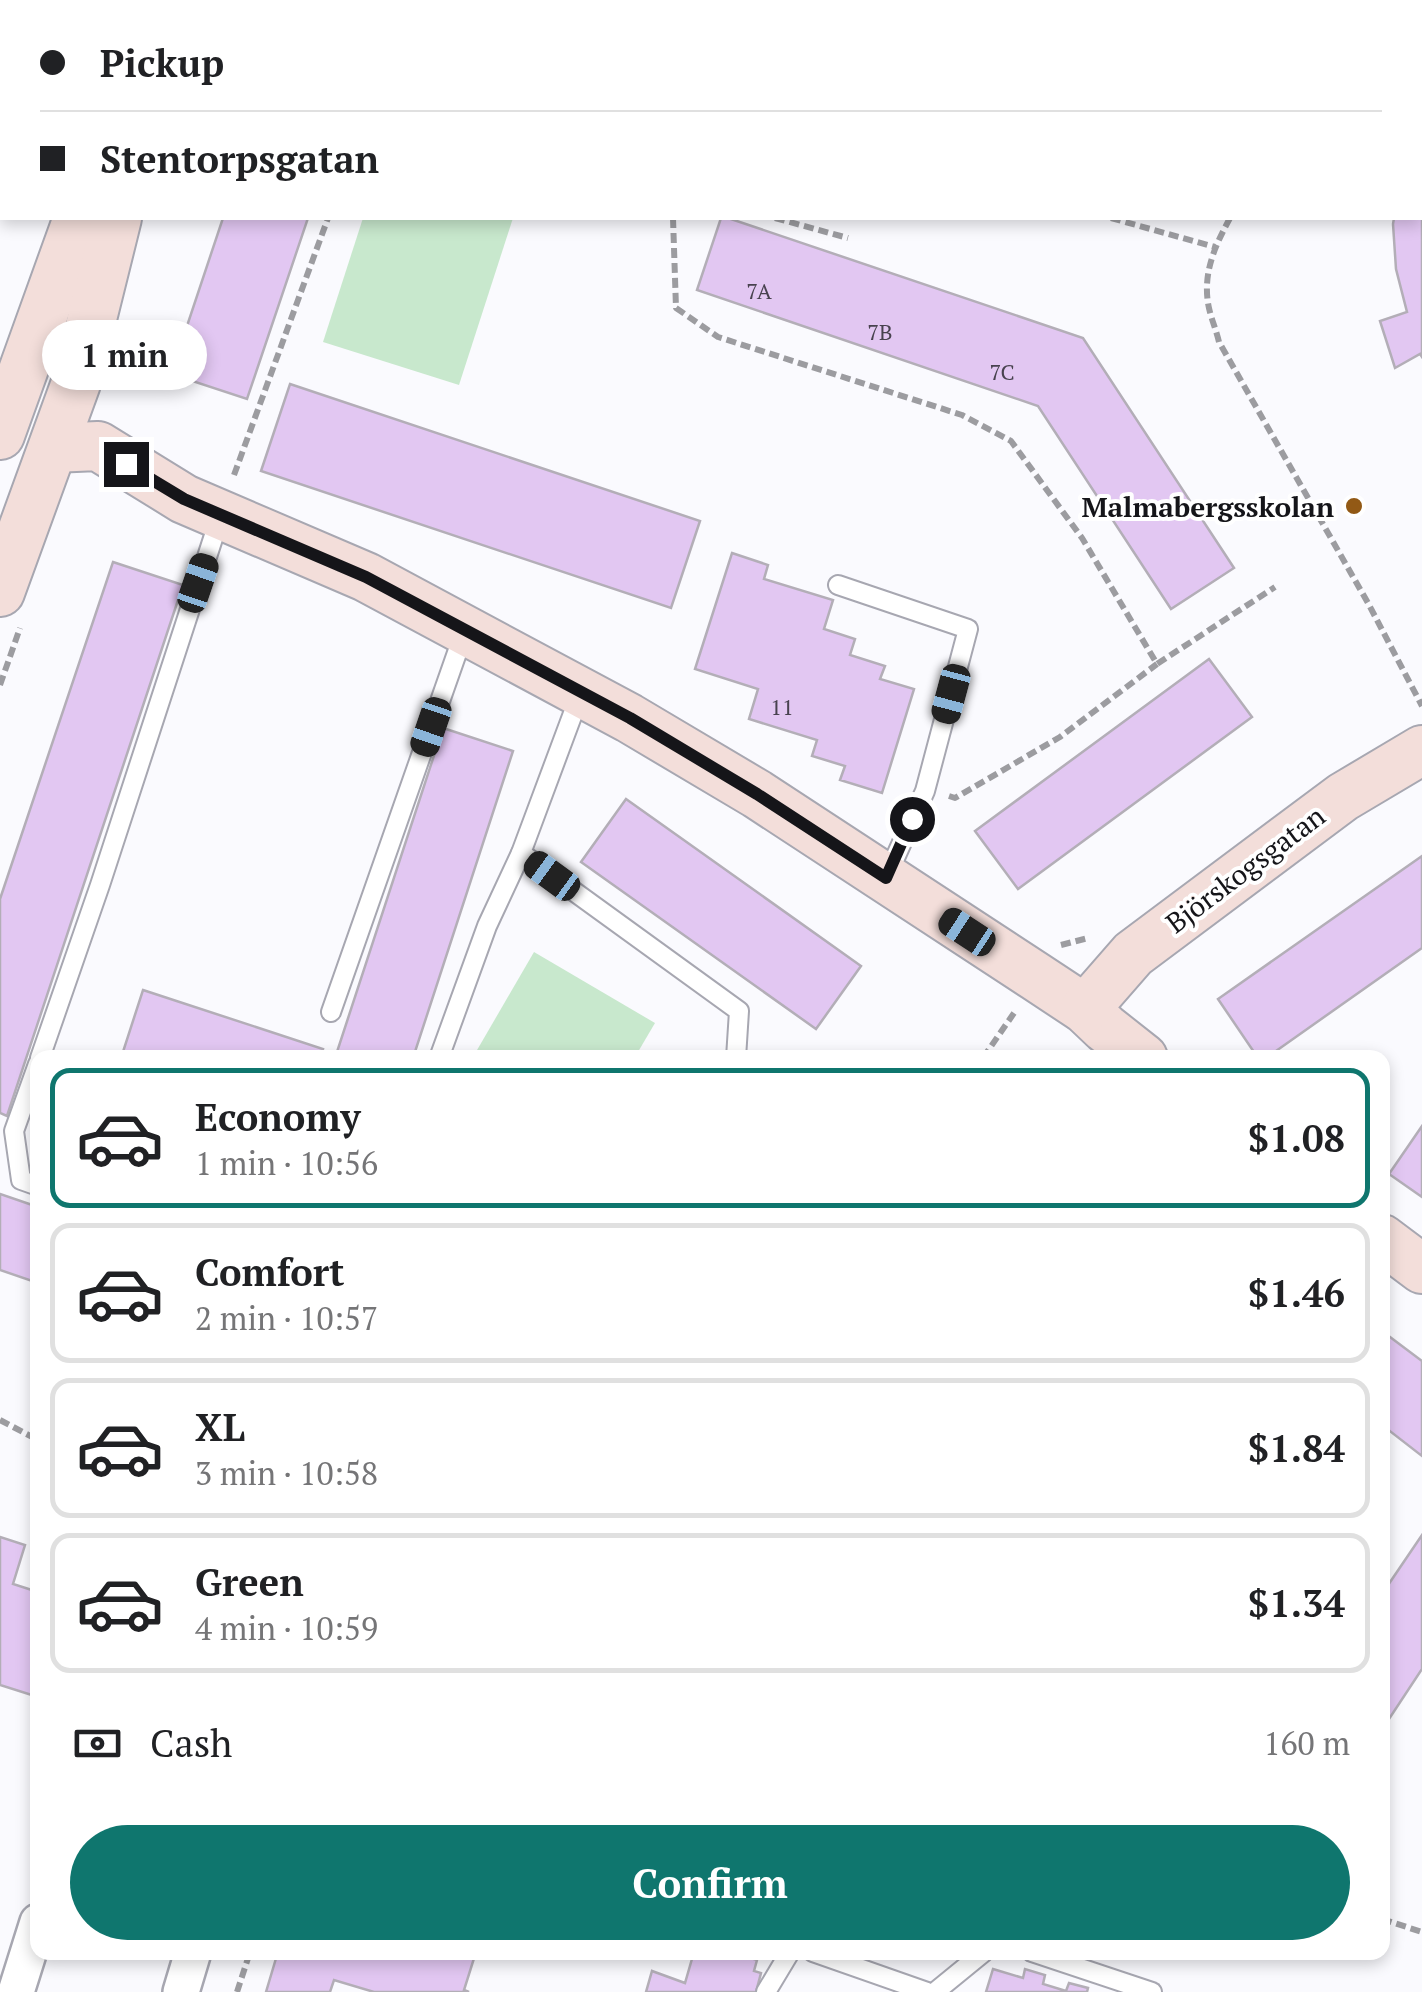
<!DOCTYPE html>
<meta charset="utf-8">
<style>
body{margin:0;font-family:"PT Serif",serif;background:#f6f6f6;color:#202124;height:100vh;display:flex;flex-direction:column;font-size:38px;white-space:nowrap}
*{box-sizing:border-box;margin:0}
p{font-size:32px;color:#757577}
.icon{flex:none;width:55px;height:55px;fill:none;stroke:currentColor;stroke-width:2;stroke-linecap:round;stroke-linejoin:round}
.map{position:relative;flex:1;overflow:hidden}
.drawer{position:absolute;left:30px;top:1050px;width:1360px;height:910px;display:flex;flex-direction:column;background:#fff;border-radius:20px;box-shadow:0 5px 15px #0003}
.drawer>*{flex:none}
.guide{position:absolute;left:0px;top:0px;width:1422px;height:220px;box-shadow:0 5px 15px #0003;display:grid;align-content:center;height:220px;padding:0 40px;background:#fff}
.end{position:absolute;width:45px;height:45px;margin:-22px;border:12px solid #151519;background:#fff;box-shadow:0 0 0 5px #fff}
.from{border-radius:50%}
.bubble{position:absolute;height:70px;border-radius:35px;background:#fff;box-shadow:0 5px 15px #0003;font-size:32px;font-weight:800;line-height:70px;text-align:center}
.car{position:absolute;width:30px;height:60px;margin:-30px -15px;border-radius:12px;box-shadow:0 0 8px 2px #0007;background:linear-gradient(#222 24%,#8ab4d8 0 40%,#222 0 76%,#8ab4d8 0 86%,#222 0)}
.guide b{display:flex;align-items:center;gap:35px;height:95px;font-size:38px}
.guide b+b{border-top:2px solid #e0e0e0}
.guide i{width:25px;height:25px;background:#202124}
ul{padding:18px 0 0;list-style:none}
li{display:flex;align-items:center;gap:30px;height:140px;margin:0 20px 15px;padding:0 20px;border:5px solid #e0e0e0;border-radius:20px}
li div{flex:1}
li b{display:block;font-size:38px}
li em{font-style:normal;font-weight:800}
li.current{border-color:#0f766e}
li>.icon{width:90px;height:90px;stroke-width:1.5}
.pay{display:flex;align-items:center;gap:25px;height:110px;padding:0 40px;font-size:38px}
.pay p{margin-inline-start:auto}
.primary-button{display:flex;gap:20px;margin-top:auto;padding:20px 40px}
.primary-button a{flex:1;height:115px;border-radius:60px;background:#0f766e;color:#fff;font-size:40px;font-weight:800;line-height:115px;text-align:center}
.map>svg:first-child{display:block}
.green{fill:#c8e8cd}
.building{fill:#e2c7f2;stroke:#b3aeb7;stroke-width:2.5}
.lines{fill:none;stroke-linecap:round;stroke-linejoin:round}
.lane-casing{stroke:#a7a7b1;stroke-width:22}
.street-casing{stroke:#a7a7b1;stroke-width:40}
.secondary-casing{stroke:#a7a7b1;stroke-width:52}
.path{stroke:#9c9ca0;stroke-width:6;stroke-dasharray:10 5;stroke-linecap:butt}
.lane{stroke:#fff;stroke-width:18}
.street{stroke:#fff;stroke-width:35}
.secondary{stroke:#f3deda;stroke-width:48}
.route{stroke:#151519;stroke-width:12}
.poi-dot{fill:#925915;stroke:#fff;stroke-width:4}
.labels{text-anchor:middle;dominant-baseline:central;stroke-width:8;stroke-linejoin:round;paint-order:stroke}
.number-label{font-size:22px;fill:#48424f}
.poi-label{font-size:28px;font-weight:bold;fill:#151519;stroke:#fff;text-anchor:end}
.street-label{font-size:28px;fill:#151519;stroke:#fff}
</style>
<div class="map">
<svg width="1422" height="1992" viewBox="0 0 1422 1992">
<rect width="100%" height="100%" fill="#fafafe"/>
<g class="green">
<path d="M363,218H513L459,385L323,342Z"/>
<path d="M534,952L655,1023L635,1057H473Z"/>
</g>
<g class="building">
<path d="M361,0H486L493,2H360Z"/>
<path d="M1422,81V357L1420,354L1395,368L1380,321L1407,312L1396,269L1393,224L1394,218H1420V85Z"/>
<path d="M223,218H308L247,399L171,374Z"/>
<path d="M721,218H728L1083,338L1234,568L1171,609L1038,406L697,290Z"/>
<path d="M290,384L700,521L671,608L261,471Z"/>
<path d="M732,553L768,565L764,579L833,600L824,629L855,639L850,655L885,666L880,679L914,689L882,793L840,780L845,766L812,756L817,740L749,719L758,689L695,669Z"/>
<path d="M113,562L183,585L7,1116L0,1113V899Z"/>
<path d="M1209,659L1252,717L1018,889L975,831Z"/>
<path d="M443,728L513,751L413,1058H335Z"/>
<path d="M626,799L861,966L816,1029L581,862Z"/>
<path d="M1422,856V948L1266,1058H1258L1218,999Z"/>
<path d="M143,990L323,1049L320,1058H121Z"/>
<path d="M1422,1126V1197L1389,1174Z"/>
<path d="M0,1194L38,1207V1283L0,1270Z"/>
<path d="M1382,1331L1422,1361V1456L1382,1425Z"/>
<path d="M1422,1535V1669L1389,1719L1382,1714V1594Z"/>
<path d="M0,1537L25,1545L13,1584L38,1592V1697L0,1685Z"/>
<path d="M270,1952H476L464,1990L469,1992H374L334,1980L330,1992H266L277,1955Z"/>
<path d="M694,1952H733L757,1960L754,1971L761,1973L756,1992H646L652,1971L685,1983Z"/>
<path d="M993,1969L1023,1978L1025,1969L1045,1975L1043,1984L1066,1991L1069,1983L1088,1988L1087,1992H986Z"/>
</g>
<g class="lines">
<defs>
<g id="lane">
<path d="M838,585L968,629L925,791L886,878"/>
<path d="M581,692L521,853L739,1011L736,1058"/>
<path d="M331,1012L465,630"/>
<path d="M40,1058L100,885L220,517"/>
<path d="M439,1058L487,926L521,853"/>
<path d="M38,1064L14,1131L21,1180L38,1186"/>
<path d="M813,1952L927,1992"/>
<path d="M1032,1952L1152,1992"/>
<path d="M766,1992L790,1952"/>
<path d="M935,1992L984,1952"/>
</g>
<g id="street">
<path d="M16,1992L38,1922"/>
<path d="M181,1992L193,1952"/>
</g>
<g id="secondary">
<path d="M168,2L169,0"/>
<path d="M0,435L78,218"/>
<path d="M53,448L98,446L184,499L366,577L629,718L757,794L1035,976L1085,1009L1105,1028L1143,1058"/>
<path d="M0,592L76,383L117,218"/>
<path d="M1085,1009L1133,954L1343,797L1422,750"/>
<path d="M1382,1239L1422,1269"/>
</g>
</defs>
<use href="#lane" class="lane-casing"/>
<use href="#street" class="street-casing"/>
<use href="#secondary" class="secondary-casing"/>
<g class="path">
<path d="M893,0L894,2"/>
<path d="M245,2V0"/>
<path d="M1361,2L1363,0"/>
<path d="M673,218L676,308L718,337L962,415L1011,441L1082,538L1157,664L1275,587"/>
<path d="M775,218L848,238"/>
<path d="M1111,218L1215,247"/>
<path d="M1230,218C1216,244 1203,271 1208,303C1210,316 1216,329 1219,342L1368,603L1422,706"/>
<path d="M234,475L328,218"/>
<path d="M0,685L20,628"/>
<path d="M949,796L955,798L1060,737L1157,664"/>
<path d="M1061,945L1088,938"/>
<path d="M983,1058L1014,1013"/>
<path d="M0,1420L38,1440"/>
<path d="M1382,1919L1422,1932"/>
<path d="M237,1992L250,1952"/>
</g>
<use href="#lane" class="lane"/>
<use href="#street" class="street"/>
<use href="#secondary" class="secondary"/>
</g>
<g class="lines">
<path class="route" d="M126,464L184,499L366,577L630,718L757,794L886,878L912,819"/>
</g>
<circle class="poi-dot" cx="1354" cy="506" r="10"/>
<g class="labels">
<g class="number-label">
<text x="759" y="290">7A</text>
<text x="880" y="331">7B</text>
<text x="1002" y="371">7C</text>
<text x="782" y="706">11</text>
</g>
<g class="poi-label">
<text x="1334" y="506">Malmabergsskolan</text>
</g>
<g class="street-label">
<text transform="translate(1245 869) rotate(-37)">Björskogsgatan</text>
</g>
</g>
</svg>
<i class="end from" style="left:912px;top:819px"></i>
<i class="end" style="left:126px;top:464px"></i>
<div class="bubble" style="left:42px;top:320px;width:165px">1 min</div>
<i class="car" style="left:198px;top:583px;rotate:19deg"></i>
<i class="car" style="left:951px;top:694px;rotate:195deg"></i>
<i class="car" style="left:431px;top:727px;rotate:199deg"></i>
<i class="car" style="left:552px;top:876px;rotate:306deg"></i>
<i class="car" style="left:967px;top:932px;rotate:303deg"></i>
<div class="guide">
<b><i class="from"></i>Pickup</b>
<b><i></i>Stentorpsgatan</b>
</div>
<section class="drawer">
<ul>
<li class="current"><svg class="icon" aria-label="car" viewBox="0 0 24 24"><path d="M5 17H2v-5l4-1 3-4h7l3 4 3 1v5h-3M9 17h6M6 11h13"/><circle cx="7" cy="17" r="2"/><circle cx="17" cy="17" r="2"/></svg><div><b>Economy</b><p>1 min · 10:56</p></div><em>$1.08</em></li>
<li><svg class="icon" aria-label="car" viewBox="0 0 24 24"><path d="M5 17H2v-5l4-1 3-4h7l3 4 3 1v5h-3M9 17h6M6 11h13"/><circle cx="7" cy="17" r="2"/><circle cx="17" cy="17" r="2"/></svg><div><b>Comfort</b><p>2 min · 10:57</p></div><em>$1.46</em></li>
<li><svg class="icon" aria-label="car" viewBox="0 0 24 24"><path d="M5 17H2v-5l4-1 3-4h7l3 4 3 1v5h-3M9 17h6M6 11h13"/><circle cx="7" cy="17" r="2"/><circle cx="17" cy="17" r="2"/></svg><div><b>XL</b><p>3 min · 10:58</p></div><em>$1.84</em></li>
<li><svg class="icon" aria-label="car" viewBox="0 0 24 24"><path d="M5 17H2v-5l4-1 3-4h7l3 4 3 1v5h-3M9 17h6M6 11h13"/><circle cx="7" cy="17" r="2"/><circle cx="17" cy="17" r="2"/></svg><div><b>Green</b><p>4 min · 10:59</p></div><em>$1.34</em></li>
</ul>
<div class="pay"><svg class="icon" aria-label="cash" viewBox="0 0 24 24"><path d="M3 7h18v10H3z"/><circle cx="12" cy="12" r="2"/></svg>Cash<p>160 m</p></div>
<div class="primary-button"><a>Confirm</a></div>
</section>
</div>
